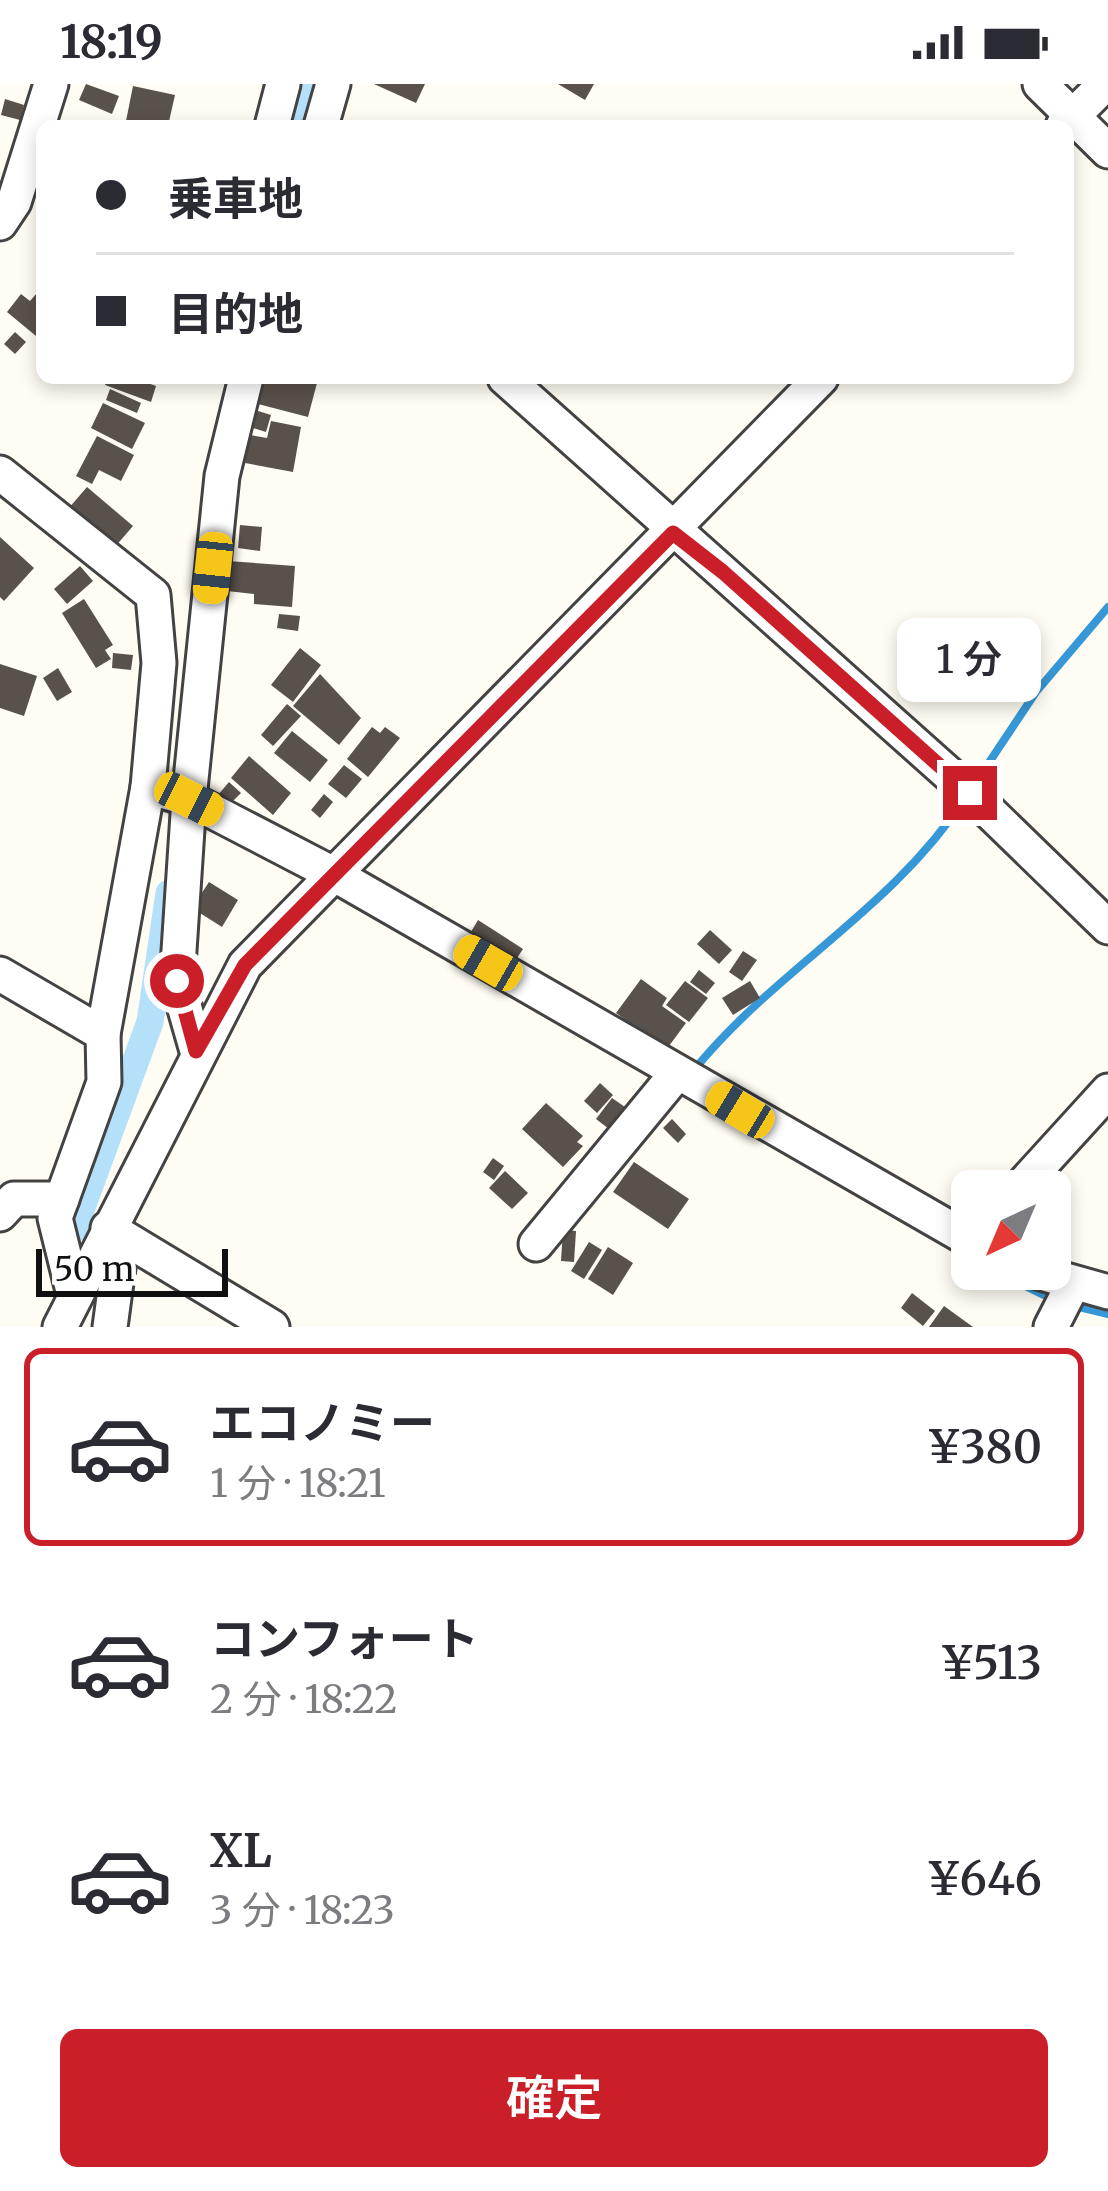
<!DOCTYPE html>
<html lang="ja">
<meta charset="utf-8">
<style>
body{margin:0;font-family:Merriweather,"Noto Sans JP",serif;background:#f7f7f7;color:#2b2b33;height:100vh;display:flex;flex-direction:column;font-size:45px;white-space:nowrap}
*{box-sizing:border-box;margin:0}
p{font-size:39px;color:#7c7c81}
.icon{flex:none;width:66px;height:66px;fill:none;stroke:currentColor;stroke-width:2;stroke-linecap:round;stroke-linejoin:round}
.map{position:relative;height:1243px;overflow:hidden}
.side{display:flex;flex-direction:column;background:#fff;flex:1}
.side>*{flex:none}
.hud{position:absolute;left:36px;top:36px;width:1038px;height:264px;border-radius:18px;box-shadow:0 6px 18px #0003;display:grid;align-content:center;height:264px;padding:0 60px;background:#fff}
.needle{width:78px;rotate:224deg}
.buttons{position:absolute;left:951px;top:1086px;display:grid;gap:24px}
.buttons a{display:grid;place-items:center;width:120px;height:120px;border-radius:18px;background:#fff;box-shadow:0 6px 18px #0003;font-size:60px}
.scale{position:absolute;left:36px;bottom:30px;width:192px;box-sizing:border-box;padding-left:12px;border:6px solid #101010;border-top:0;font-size:33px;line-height:42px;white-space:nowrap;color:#101010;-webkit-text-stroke:9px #fff;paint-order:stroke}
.end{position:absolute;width:54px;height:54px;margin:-27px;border:15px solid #ca1e28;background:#fff;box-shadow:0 0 0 6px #fff}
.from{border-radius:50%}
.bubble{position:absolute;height:84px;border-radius:18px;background:#fff;box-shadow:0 6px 18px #0003;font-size:39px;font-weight:600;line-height:84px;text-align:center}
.car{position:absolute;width:36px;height:72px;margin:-36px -18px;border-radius:15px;box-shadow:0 0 9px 3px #0007;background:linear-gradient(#f5c518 24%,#345 0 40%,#f5c518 0 76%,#345 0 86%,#f5c518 0)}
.hud b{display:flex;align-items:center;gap:42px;height:114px;font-size:45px}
.hud b+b{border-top:3px solid #e1e1e2}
.hud i{width:30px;height:30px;background:#2b2b33}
ul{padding:21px 0 0;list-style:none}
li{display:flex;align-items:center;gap:36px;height:198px;margin:0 24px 18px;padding:0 36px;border:6px solid transparent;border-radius:18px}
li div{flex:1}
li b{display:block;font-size:45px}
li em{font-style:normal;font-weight:600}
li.on{border-color:#ca1e28}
li>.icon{width:108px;height:108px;stroke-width:1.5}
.cta{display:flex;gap:24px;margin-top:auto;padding:24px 60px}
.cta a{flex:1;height:138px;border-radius:18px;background:#ca1e28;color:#fff;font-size:48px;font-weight:600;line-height:138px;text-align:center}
.status{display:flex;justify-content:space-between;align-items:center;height:84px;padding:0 60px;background:#fff;direction:ltr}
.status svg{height:33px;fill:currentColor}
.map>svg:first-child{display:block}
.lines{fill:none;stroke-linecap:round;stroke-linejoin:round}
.stream{stroke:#3698d6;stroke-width:8}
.canal{stroke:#b4e0fa;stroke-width:27}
.building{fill:#59514b}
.minor-casing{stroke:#434343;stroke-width:39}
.minor{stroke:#fff;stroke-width:33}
.route{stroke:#ca1e28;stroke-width:15}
</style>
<div class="status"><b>18:19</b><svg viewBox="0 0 49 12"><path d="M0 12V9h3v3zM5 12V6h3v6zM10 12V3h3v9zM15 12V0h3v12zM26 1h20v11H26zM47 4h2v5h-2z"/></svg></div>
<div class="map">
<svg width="1108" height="1243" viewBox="0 0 1108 1243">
<rect width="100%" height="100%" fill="#fffcf3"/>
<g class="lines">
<g class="stream">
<path d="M974,701L1036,608L1108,523"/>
<path d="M694,986C776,885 892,826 965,714"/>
<path d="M990,1185L1054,1216"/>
<path d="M1075,1222L1108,1230"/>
</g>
<g class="canal">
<path d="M297,42L308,0"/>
<path d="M74,1145L150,938L169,809"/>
</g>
</g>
<g class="building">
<path d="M86,0L119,12L112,30L79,16Z"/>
<path d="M374,0H425L416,19Z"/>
<path d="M558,0H594L585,16Z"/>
<path d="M133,2L175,11L168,42H125Z"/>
<path d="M5,15L24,21L20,36L1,31Z"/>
<path d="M37,209L42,213V244L36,252L7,228L21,210L30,217Z"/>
<path d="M15,248L26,258L15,270L4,260Z"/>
<path d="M108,294H134L156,302L151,318L105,301Z"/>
<path d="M264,294L317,299L308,333L258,320Z"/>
<path d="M110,305L141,319L137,329L106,316Z"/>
<path d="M103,319L145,339L132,365L91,344Z"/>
<path d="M255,326L271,331L266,348L250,343Z"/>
<path d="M271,337L301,343L293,388L245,379L250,351L267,354Z"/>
<path d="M97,352L134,371L121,397L99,386L92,400L76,392Z"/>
<path d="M87,403L133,442L114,464L68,425Z"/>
<path d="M240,441L262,443L260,467L238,464Z"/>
<path d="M0,453L34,484L4,517L0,513Z"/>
<path d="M228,477L295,482L292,523L254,520V510L227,507Z"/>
<path d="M80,482L93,497L67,520L54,505Z"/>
<path d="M84,515L113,561L105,566L111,575L96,584L62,529Z"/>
<path d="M279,530L300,532L298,547L277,544Z"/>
<path d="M300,564L321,581L293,618L271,601Z"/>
<path d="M113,569L133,571L131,586L112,584Z"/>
<path d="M0,580L37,592L24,632L0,624Z"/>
<path d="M58,584L72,608L57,617L43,594Z"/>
<path d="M320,590L361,634L339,661L293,622Z"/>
<path d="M287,620L301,632L273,662L261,651Z"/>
<path d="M372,643L380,649L385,643L400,654L368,693L347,675Z"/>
<path d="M292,647L328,676L310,698L274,669Z"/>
<path d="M249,672L291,709L273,731L231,694Z"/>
<path d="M344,681L362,695L346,714L328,700Z"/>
<path d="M229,698L241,709L229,721L218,711Z"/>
<path d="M324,710L333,718L320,734L311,726Z"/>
<path d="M209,798L238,816L222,843L192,824Z"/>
<path d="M478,836L523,865L509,886L465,858Z"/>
<path d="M710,846L732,866L719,880L697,860Z"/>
<path d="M743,867L757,876L742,897L729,888Z"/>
<path d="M699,886L715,899L706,910L690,898Z"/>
<path d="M641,895L667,914L662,922L686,939L666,966L616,929Z"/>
<path d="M685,897L708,914L689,938L666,921Z"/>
<path d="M750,897L760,914L733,931L722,914Z"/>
<path d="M600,999L613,1011L597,1029L584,1017Z"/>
<path d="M612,1014L625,1023L609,1045L596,1035Z"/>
<path d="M546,1019L583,1052L577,1058L583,1062L563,1083L522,1045Z"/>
<path d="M672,1035L686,1050L678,1059L663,1044Z"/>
<path d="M493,1074L504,1082L494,1096L483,1088Z"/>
<path d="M634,1078L689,1115L668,1145L613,1108Z"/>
<path d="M505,1087L528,1109L512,1125L489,1104Z"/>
<path d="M563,1146L576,1147L574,1178L561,1177Z"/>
<path d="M589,1158L602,1166L584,1195L571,1187Z"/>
<path d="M608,1163L633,1179L613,1211L588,1195Z"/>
<path d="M912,1209L935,1227L923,1242L901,1224Z"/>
<path d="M944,1222L973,1243H929Z"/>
</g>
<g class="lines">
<defs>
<g id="minor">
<path d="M1040,0L1108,67"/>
<path d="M272,42L283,0"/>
<path d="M321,42L333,0"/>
<path d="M1063,42L1105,0"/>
<path d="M0,139L14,118L51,0"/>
<path d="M505,294L970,709L1108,843"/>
<path d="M0,389L153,511L159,579L148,703L189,715L337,792L972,1157"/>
<path d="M0,890L103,950L104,998L55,1134L74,1211"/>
<path d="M103,950L148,703"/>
<path d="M197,967L177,897L189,715L222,392L246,294"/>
<path d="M1017,1107L1108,1007"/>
<path d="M0,1130L14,1115H62"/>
<path d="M108,1144L272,1243"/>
<path d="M536,1160L677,989"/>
<path d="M1027,1185L1108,1208"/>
<path d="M60,1243L245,881L821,294"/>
<path d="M110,1243L122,1154"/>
<path d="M1051,1243L1072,1202"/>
</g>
</defs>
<use href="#minor" class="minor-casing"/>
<use href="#minor" class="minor"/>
</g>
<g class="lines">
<path class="route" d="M177,897L196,967L245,881L673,449L723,488L970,709"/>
</g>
</svg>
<div class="buttons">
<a><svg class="needle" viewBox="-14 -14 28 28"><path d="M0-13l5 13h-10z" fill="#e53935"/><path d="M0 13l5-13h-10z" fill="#7c7c81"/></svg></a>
</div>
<div class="scale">50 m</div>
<i class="end from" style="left:177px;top:897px"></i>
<i class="end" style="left:970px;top:709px"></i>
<div class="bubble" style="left:897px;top:534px;width:144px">1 分</div>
<i class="car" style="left:213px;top:484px;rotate:186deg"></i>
<i class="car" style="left:189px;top:715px;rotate:117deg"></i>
<i class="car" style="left:488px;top:879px;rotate:300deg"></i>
<i class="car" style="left:740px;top:1026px;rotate:301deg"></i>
<div class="hud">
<b><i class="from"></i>乗車地</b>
<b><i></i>目的地</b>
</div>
</div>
<section class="side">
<ul>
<li class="on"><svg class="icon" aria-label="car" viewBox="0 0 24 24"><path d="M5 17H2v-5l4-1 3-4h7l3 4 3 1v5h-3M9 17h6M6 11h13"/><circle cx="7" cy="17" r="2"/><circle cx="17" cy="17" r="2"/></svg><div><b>エコノミー</b><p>1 分 · 18:21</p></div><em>¥380</em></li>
<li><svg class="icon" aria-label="car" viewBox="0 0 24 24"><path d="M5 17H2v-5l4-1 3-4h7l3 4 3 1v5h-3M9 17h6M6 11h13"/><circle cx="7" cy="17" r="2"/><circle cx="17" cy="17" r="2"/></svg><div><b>コンフォート</b><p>2 分 · 18:22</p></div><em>¥513</em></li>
<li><svg class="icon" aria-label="car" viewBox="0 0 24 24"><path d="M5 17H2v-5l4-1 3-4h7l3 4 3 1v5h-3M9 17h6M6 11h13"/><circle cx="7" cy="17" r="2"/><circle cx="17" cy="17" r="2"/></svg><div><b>XL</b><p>3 分 · 18:23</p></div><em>¥646</em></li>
</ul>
<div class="cta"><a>確定</a></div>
</section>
